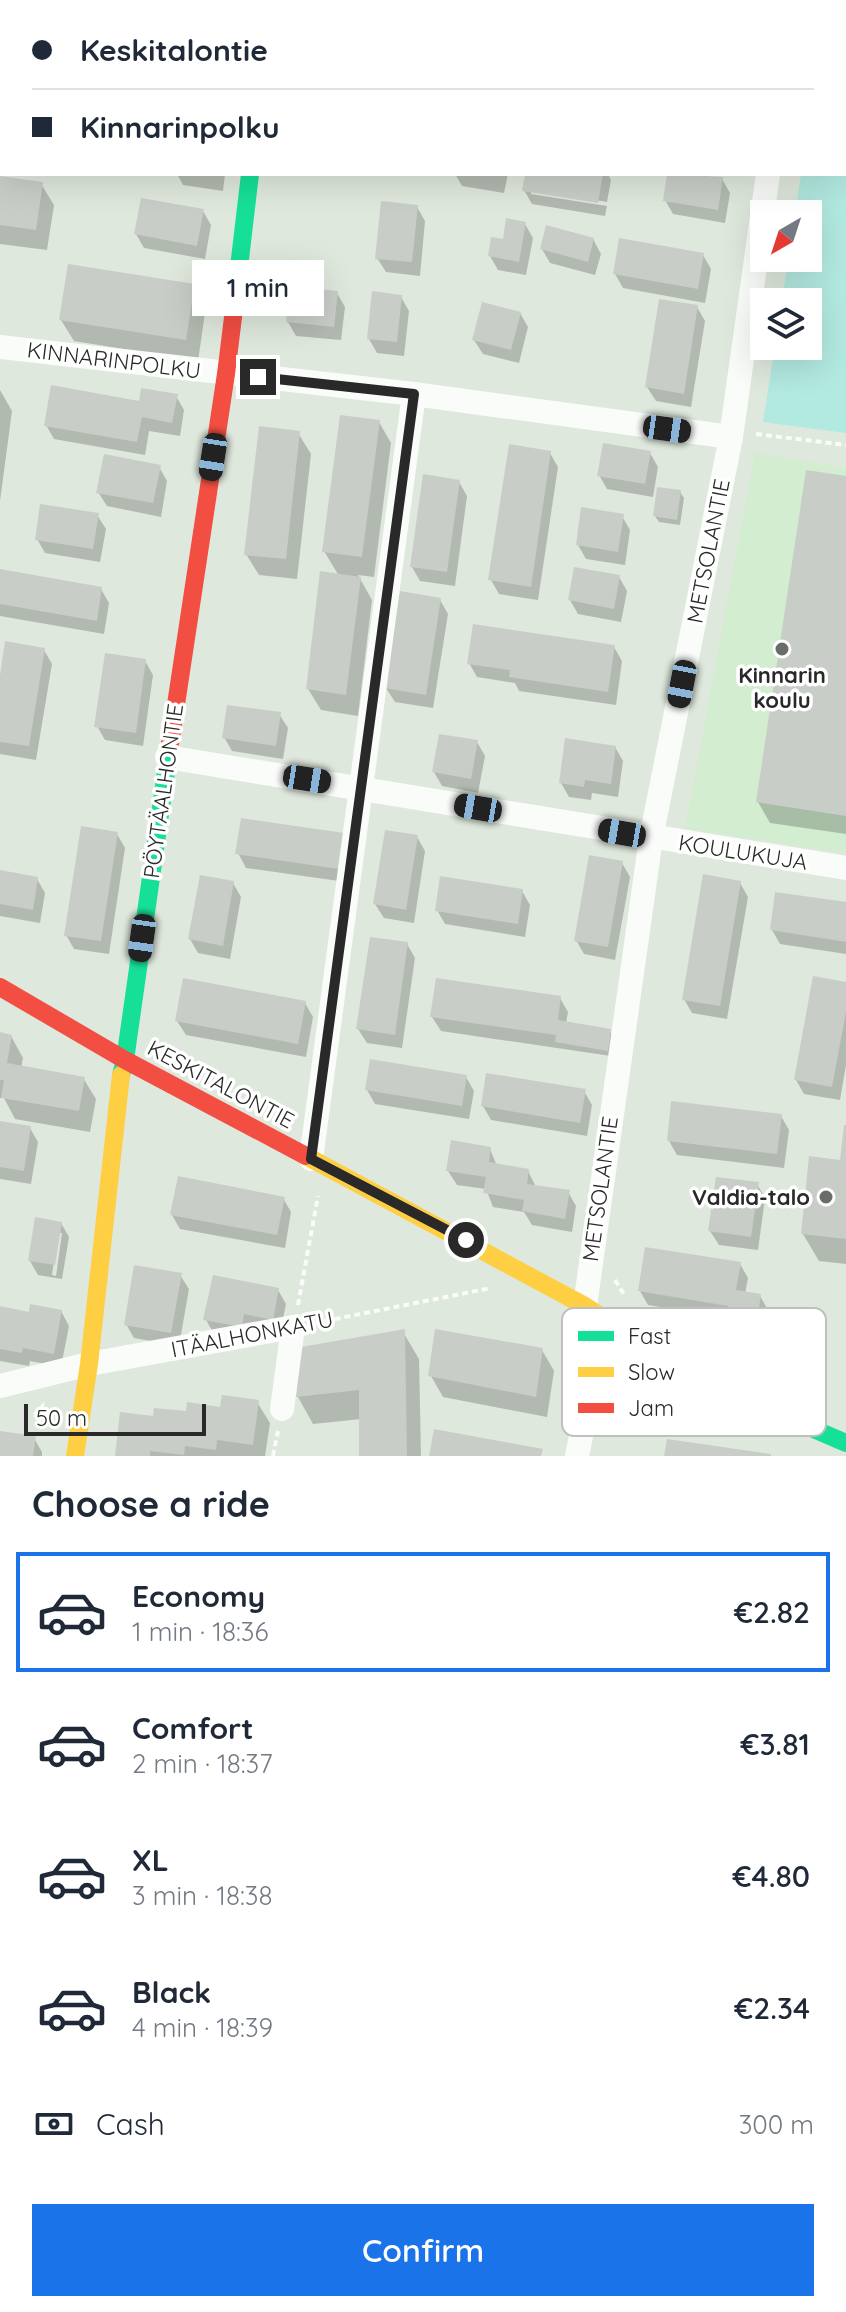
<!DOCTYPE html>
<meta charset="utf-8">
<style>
body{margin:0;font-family:Quicksand,sans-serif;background:#f2f2f3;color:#1f2937;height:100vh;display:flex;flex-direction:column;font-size:30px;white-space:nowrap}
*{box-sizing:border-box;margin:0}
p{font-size:26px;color:#747a83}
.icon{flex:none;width:44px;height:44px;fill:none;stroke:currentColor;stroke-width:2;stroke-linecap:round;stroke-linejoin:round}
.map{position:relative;height:1456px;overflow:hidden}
.details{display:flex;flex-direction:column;background:#fff;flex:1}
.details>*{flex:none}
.top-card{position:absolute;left:0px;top:0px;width:846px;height:176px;box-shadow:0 8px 32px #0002;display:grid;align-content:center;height:176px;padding:0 32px;background:#fff}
.needle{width:52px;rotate:219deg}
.buttons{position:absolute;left:750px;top:200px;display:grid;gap:16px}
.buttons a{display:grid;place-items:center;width:72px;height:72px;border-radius:0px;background:#fff;box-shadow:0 8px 32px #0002;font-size:40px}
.scale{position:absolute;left:24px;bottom:20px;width:182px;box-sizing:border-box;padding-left:8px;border:4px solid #292929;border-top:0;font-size:22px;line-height:28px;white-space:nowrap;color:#292929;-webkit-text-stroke:6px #fff;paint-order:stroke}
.end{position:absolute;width:36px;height:36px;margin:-18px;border:10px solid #292929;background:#fff;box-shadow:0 0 0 4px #fff}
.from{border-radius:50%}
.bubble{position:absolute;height:56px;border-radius:0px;background:#fff;box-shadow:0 8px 32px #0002;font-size:26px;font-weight:600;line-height:56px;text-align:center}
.car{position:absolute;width:24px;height:48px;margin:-24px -12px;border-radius:10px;box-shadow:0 0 6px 2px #0007;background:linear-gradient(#222 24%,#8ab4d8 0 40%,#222 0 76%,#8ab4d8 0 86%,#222 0)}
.top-card b{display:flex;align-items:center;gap:28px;height:76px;font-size:30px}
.top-card b+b{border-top:2px solid #e0e1e3}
.top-card i{width:20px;height:20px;background:#1f2937}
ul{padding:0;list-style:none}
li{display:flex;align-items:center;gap:24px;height:120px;margin:0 16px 12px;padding:0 16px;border:4px solid transparent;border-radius:0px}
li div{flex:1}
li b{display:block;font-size:30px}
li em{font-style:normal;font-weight:600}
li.on{border-color:#1a73e8}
li>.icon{width:72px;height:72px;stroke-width:1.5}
h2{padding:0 32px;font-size:36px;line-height:96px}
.pay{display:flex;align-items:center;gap:20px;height:88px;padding:0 32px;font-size:30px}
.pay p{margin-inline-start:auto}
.primary-button{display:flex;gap:16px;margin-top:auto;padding:16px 32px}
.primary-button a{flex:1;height:92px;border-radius:0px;background:#1a73e8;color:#fff;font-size:32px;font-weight:600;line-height:92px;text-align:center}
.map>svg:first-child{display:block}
.education{fill:#d3edd0}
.green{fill:#b2e9e0}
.shadow{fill:#0003;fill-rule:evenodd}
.building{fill:#c8cec7}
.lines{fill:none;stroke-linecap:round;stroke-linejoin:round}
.path{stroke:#fafcfa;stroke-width:4;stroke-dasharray:6 4;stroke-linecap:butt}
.street{stroke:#fafcfa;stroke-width:24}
.fast{stroke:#16e098;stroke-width:18}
.slow{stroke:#ffcf43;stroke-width:18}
.jam{stroke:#f24e42;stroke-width:18}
.route{stroke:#292929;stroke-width:10}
.poi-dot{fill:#696c68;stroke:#fff;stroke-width:3}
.labels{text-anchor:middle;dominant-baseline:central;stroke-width:7;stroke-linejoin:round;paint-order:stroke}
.street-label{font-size:22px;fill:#292929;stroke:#fff}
.poi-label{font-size:22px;font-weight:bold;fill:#292929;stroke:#fff}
.key{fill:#fff;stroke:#bfbfbf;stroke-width:2}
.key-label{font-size:22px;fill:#292929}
</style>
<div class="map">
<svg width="846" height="1456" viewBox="0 0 846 1456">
<rect width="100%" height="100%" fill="#dfe8dd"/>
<path class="education" d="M755,453L846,468V853L685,829Z"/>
<path class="green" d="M828,0H846V433L763,422L775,346H808V302H782L788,258H808V214H795L801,174H844V2H828Z"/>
<g class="shadow">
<path d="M321,0H355L356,2H321Z"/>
<path d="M490,0H528L527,2Z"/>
<path d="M542,0H567L566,2Z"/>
<path d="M686,0H764L765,2H686Z"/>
<path d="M0,8H2V67L0,66Z"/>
<path d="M0,93H2V147L0,146Z"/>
<path d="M177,174H225L223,191L183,185Z"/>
<path d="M455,174H508L504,193L462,186Z"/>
<path d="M527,174H608L611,180L607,202L531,190V194L607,206L605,216L532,204L524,190Z"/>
<path d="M669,174H693L722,179L730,193L725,223L673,214L665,200Z"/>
<path d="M0,178L41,184L54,205L47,250L0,244Z"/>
<path d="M417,207L425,221L420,276L386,272L377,258Z"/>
<path d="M203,211L211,225L205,259L144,248L136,234Z"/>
<path d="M525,224L533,238L526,275L498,270L490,256Z"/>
<path d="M593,239L601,254L595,275L550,263L542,249Z"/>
<path d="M703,255L711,269L705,303L623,288L615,274Z"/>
<path d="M194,285L206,306L198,361L74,341L61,320Z"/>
<path d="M337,293L345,307L341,340L296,336L288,322Z"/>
<path d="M401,297L409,311L404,356L377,353L369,339Z"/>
<path d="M697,307L705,321L691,407L656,401L647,387Z"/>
<path d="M520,313L528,327L519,363L483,354L474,340Z"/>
<path d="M0,390L12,411L0,501Z"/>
<path d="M176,396L184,410L180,436L149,431L145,455L54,439L46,425Z"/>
<path d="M379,422L391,443L374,577L358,575L372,600L358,716L321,710L308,689L339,576L324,551Z"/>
<path d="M298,433L311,454L297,579L259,575L246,554Z"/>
<path d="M550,453L558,467L538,600L499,594L491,580Z"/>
<path d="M650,453L658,467L653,497L607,489L599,475Z"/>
<path d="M159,467L167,481L161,517L107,506L98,492Z"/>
<path d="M846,478V834L770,823L758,802Z"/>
<path d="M459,482L467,496L455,586L420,581L412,567Z"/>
<path d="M680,492L684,498L680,525L659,522L655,516Z"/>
<path d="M97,515L106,529L100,562L45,553L37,539Z"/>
<path d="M622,516L630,530L625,565L586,559L578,545Z"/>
<path d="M0,571L101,589L109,603L104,634L0,616Z"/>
<path d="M619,577L627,591L621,622L578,614L570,600Z"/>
<path d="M440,600L448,614L433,708L395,702L386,688Z"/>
<path d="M614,647L622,661L616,705L519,691L515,683L477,677L469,663Z"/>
<path d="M44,650L52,664L36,760L0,754V687Z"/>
<path d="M145,661L153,675L143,746L105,740L97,726Z"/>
<path d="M279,714L288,728L283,759L232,751L224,737Z"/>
<path d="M477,742L485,756L478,793L442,786L434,772Z"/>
<path d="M615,747L623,761L618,797L592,793L591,800L569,797L561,783Z"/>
<path d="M117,834L125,848L109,954L74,949L66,935Z"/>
<path d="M417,837L425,851L414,923L384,918L375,904Z"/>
<path d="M351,849L346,882L246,868L238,853Z"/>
<path d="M622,863L630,877L615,960L584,954L576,940Z"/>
<path d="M0,872L37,879L45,893L40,923L0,916Z"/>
<path d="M233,883L241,897L230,959L198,953L190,939Z"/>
<path d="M740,883L748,897L727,1019L692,1013L684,999Z"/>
<path d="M522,891L530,905L525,937L445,924L437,910Z"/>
<path d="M846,904V954L780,944L772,930Z"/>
<path d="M407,944L415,958L402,1048L367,1043L358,1029Z"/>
<path d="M846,984V1065L840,1100L804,1094L796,1080Z"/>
<path d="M560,998L568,1012L566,1023L610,1031L613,1037L611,1056L441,1031L432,1017Z"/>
<path d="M305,1003L313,1017L306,1057L186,1035L177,1021Z"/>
<path d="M0,1035L11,1036L23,1058L21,1068L83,1078L96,1099L90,1132L15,1119L4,1098H0Z"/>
<path d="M466,1077L474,1091L469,1119L375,1104L367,1090Z"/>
<path d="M584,1091L592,1105L587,1136L491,1120L483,1106Z"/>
<path d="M781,1116L789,1130L784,1168L677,1155L669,1141Z"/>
<path d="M0,1123L30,1128L38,1142L31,1184L0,1179Z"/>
<path d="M846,1125V1264L819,1261L803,1234L842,1162Z"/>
<path d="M490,1149L497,1166L528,1171L536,1187L568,1192L576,1206L572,1232L532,1225L524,1212L493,1207L486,1189L457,1185L448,1171Z"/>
<path d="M757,1184L765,1198L758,1250L719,1245L710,1231Z"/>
<path d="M283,1198L291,1212L285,1248L180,1229L172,1215Z"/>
<path d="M61,1223L69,1237L62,1279L38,1275L30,1261ZM58,1233H62L56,1276L52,1275Z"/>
<path d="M740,1264L748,1278L745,1294L760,1296L768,1310L762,1348L735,1343L726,1329L728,1318L648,1305L640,1291Z"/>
<path d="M180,1275L189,1289L179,1346L134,1338L126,1324Z"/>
<path d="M278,1290L286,1304L280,1333L214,1334L206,1320Z"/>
<path d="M0,1309L31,1314L61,1311L69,1326L61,1367L30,1361L29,1366L0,1361Z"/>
<path d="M403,1332L419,1359L421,1456H361V1419L313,1424L298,1397L303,1349Z"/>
<path d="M542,1350L554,1371L547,1417L443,1397L431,1376Z"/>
<path d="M257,1402L270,1423L265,1456H117L155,1418Z"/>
<path d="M0,1433L34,1438L42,1452V1456H0Z"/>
</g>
<g class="building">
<path d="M525,174H603L598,203L522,191Z"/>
<path d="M667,174L723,177L718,210L663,201Z"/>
<path d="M0,176L43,182L36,230L0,225Z"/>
<path d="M141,198L204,209L197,246L134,234Z"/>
<path d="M381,201L418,205L412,262L375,259Z"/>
<path d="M506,218L526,222L519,262L488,256L491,237L503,239Z"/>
<path d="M546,225L594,238L588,262L540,249Z"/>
<path d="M619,238L704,253L698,289L613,274Z"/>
<path d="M68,264L195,284L186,340L59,320Z"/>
<path d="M289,286L338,291L334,327L286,322Z"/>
<path d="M372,291L402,295L397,342L367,339Z"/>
<path d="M659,299L698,305L684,394L645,387Z"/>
<path d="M482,302L521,312L511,350L472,340Z"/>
<path d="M51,385L139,401L141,388L178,394L172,423L142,417L137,442L44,426Z"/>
<path d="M340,415L380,420L362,557L322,552Z"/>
<path d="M259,426L300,431L286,559L244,555Z"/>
<path d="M603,443L651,451L645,484L597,476Z"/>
<path d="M509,444L551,451L531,587L488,580Z"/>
<path d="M104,454L161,465L153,503L96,493Z"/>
<path d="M806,470L846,476V816L756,802Z"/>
<path d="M423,474L460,480L447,572L410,567Z"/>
<path d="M657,487L681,490L677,520L653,516Z"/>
<path d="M40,504L99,513L93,549L35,540Z"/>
<path d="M581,507L624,514L618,552L576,545Z"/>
<path d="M574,567L620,575L614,609L568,600Z"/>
<path d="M0,569L102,587L97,621L0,604Z"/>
<path d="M320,571L361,577L346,695L306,689Z"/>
<path d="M400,591L441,598L426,695L384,688Z"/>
<path d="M473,624L615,645L608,692L509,677L510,670L467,664Z"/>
<path d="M5,641L45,648L29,746L0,742V675Z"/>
<path d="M105,653L146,659L136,733L94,727Z"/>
<path d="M227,705L281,712L276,746L222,738Z"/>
<path d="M439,734L478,740L471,779L432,772Z"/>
<path d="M565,738L616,746L611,784L585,780L584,787L559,783Z"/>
<path d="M241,818L344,833L339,869L235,854Z"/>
<path d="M81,826L118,832L101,941L64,936Z"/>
<path d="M385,830L418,835L406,910L373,904Z"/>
<path d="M589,855L623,861L608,947L574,941Z"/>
<path d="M0,870L38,877L33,910L0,904Z"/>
<path d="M703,874L741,881L720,1006L682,1000Z"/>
<path d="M200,875L234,881L223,946L188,939Z"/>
<path d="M440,876L523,889L518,924L435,911Z"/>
<path d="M775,892L846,902V942L770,930Z"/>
<path d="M370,937L408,942L395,1035L356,1029Z"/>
<path d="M813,976L846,982V1012L832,1087L794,1080Z"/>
<path d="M183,978L306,1001L298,1044L175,1021Z"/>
<path d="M436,978L561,996L558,1020L611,1029L608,1051L555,1042L556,1035L430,1017Z"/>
<path d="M0,1032L12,1035L7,1063L85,1077L79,1111L1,1098L4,1080H0Z"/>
<path d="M370,1059L467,1075L462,1106L365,1090Z"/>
<path d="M486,1073L586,1089L580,1123L481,1106Z"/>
<path d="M671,1101L782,1114L777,1154L667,1141Z"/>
<path d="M0,1121L31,1126L24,1171L0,1167Z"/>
<path d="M844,1125H846V1239L801,1234L809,1156L840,1160Z"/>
<path d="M451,1140L491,1147L489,1162L529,1169L527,1184L570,1190L565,1219L522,1211L524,1200L483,1193L486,1177L446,1171Z"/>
<path d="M178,1176L285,1197L277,1235L170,1215Z"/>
<path d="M716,1177L759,1182L751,1237L708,1231Z"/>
<path d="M35,1217L62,1222L55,1265L28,1261Z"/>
<path d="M645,1247L741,1262L736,1290L761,1294L755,1334L724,1329L728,1306L638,1291Z"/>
<path d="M134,1265L182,1273L171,1333L124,1325Z"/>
<path d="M213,1275L279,1288L273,1320L244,1314L242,1327L203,1320Z"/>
<path d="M30,1304L62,1310L54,1354L23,1348L22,1353L0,1349V1306L29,1312Z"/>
<path d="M405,1329L407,1456H359V1390L296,1397L301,1347Z"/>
<path d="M435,1329L543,1348L536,1397L428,1376Z"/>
<path d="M222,1395L259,1400L253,1445L217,1440L216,1450L185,1446L184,1455L150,1451V1456H115L120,1412L153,1416L154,1408L186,1411L187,1402L220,1407Z"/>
<path d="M434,1429L543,1449L541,1456H429Z"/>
<path d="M0,1431L36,1436L33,1456H0Z"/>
<path d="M667,1439L771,1454V1456H664Z"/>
</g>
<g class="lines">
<g class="path">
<path d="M844,35L846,36"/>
<path d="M756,434L846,445"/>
<path d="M615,1280L625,1296"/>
<path d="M298,1305L318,1196"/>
<path d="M315,1323L491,1288"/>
<path d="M273,1456L278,1431"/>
</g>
<g class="street">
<path d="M276,2V0"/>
<path d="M794,2V0"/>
<path d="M0,347L414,394L731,437"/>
<path d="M167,757L846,868"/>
<path d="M311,1159L414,394"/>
<path d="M585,1306L651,838L731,437L768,174"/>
<path d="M0,1386L89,1364L293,1327L282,1409"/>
<path d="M577,1456L605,1319"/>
</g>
<g class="fast">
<path d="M236,293L250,174"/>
<path d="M121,1075L125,1060L170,744"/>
<path d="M742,1398L846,1443"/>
</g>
<g class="slow">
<path d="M306,1156L585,1306L650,1348L742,1398"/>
<path d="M75,1456L89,1364L121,1075"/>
</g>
<g class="jam">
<path d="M170,744L226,374L236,293"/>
<path d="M0,987L125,1060L306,1156"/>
</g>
</g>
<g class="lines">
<path class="route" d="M258,377L414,394L311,1159L466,1240"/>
</g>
<g class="poi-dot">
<circle cx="782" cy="649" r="8"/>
<circle cx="826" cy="1197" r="8"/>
</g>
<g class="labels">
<g class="street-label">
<text transform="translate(114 360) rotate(7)">KINNARINPOLKU</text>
<text transform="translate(708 551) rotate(-79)">METSOLANTIE</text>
<text transform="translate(163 791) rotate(-82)">PÖYTÄALHONTIE</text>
<text transform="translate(743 852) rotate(9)">KOULUKUJA</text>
<text transform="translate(221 1084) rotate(28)">KESKITALONTIE</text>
<text transform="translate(600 1189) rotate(-82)">METSOLANTIE</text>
<text transform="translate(252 1334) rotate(-11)">ITÄALHONKATU</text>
</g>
<g class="poi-label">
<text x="782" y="675">Kinnarin<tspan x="782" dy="25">koulu</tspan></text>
<text x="810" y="1197" text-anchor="end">Valdia-talo</text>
</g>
</g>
<rect x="562" y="1308" width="264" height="128" rx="12" class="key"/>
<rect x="578" y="1331" width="36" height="10" fill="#16e098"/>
<rect x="578" y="1367" width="36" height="10" fill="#ffcf43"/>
<rect x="578" y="1403" width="36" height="10" fill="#f24e42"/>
<g class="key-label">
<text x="628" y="1344">Fast</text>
<text x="628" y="1380">Slow</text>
<text x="628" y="1416">Jam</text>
</g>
</svg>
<div class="buttons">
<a><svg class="needle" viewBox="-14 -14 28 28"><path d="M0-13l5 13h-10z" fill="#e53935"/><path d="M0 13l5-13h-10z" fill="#747a83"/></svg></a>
<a><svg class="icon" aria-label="layers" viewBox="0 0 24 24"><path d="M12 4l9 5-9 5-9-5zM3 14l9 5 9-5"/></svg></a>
</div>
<div class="scale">50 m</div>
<i class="end from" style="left:466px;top:1240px"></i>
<i class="end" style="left:258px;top:377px"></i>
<div class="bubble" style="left:192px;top:260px;width:132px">1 min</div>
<i class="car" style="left:667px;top:429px;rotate:98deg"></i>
<i class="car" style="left:213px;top:457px;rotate:189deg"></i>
<i class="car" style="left:682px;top:684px;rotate:191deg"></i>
<i class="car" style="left:307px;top:779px;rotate:99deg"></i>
<i class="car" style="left:478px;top:808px;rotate:280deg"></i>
<i class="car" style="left:622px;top:833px;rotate:280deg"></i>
<i class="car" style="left:142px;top:938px;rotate:188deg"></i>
<div class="top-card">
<b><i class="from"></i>Keskitalontie</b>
<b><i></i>Kinnarinpolku</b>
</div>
</div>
<section class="details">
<h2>Choose a ride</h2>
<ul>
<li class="on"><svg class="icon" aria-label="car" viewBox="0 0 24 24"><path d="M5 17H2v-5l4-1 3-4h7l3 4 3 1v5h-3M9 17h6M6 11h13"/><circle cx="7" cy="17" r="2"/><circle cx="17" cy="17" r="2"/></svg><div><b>Economy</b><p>1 min · 18:36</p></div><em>€2.82</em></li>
<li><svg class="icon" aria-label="car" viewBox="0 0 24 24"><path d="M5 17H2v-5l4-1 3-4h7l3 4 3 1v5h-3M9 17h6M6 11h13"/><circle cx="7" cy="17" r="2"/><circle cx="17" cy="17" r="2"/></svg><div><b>Comfort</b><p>2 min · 18:37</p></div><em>€3.81</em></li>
<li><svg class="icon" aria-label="car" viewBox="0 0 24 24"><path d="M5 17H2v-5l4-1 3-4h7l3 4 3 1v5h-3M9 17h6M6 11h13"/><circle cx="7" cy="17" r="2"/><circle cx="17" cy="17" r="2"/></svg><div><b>XL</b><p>3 min · 18:38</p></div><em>€4.80</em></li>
<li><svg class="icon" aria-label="car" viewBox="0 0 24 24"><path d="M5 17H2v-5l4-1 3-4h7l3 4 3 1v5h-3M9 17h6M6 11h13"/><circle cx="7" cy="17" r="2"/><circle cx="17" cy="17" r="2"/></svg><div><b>Black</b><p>4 min · 18:39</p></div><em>€2.34</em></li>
</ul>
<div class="pay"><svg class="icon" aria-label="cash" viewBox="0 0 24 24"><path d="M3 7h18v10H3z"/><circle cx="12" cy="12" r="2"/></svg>Cash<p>300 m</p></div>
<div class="primary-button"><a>Confirm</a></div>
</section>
